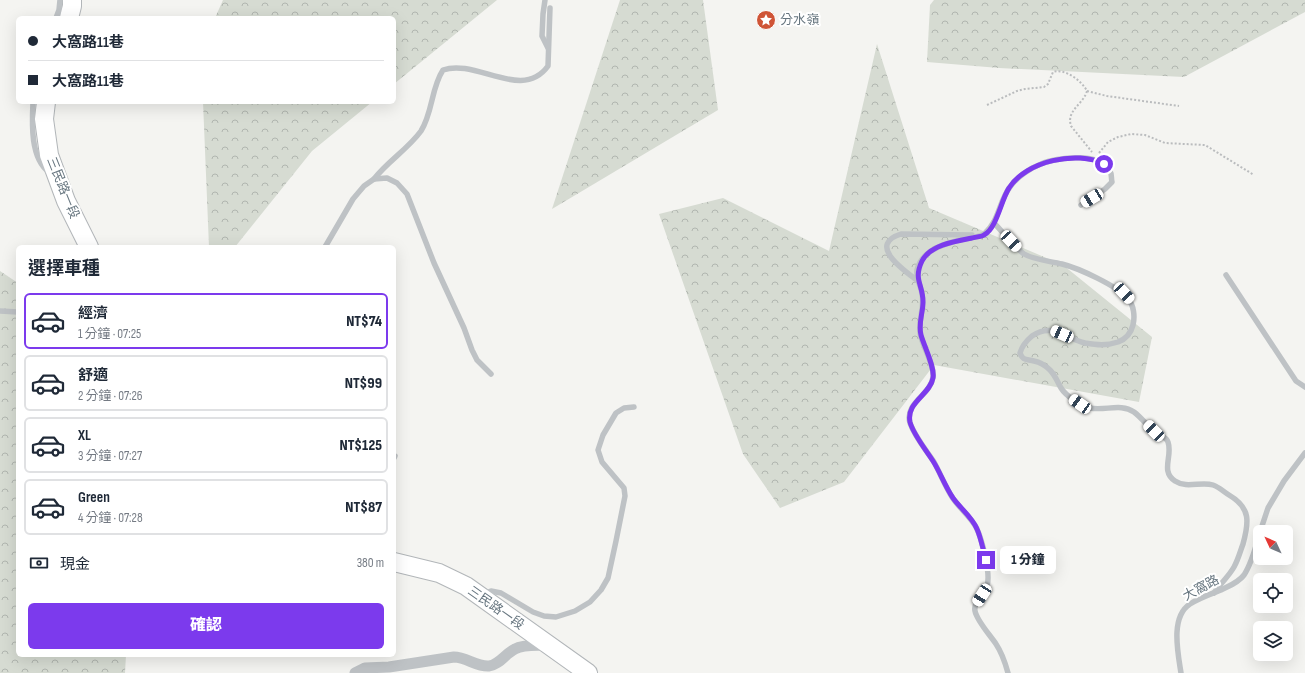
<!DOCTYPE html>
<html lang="zh-TW">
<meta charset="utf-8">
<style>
body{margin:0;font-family:"Sofia Sans Condensed","Noto Sans TC",sans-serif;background:#f6f6f7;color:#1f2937;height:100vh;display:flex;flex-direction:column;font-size:15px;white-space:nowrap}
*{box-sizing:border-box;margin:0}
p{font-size:13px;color:#747a83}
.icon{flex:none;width:22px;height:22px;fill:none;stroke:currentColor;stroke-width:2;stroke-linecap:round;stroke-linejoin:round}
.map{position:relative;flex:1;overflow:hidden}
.details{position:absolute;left:16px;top:245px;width:380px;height:412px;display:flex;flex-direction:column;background:#fff;border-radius:6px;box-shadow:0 4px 16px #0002}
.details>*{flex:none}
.banner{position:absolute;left:16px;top:16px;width:380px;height:88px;border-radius:6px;box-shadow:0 4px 16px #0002;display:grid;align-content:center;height:88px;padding:0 12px;background:#fff}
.needle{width:26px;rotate:314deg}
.tools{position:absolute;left:1253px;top:525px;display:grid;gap:8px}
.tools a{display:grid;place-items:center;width:40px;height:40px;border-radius:6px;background:#fff;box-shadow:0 4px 16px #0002;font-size:20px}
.end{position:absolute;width:18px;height:18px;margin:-9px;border:5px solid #7c3aed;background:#fff;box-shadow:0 0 0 2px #fff}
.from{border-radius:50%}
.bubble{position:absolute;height:28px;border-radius:6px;background:#fff;box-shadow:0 4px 16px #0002;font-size:13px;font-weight:800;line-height:28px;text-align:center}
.car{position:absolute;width:12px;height:24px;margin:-12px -6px;border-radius:5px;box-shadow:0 0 3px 1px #0007;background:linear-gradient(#fff 24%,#345 0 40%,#fff 0 76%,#345 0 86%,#fff 0)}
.banner b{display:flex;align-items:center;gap:14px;height:38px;font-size:15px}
.banner b+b{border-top:1px solid #e0e1e3}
.banner i{width:10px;height:10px;background:#1f2937}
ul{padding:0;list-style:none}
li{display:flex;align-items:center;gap:12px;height:56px;margin:0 8px 6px;padding:0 4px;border:2px solid #e0e1e3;border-radius:6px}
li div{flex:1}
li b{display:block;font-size:15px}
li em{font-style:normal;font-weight:800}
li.active{border-color:#7c3aed}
li>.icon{width:36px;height:36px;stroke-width:1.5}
h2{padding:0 12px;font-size:18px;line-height:48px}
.pay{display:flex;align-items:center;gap:10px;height:44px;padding:0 12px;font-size:15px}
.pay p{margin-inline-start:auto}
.primary-button{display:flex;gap:8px;margin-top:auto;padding:8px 12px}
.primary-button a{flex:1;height:46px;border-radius:6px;background:#7c3aed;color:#fff;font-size:16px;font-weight:800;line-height:46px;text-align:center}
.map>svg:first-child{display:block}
.forest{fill:url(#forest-crowns)}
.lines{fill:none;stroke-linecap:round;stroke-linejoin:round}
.primary-casing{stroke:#b2b6b9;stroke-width:20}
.path{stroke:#babcbe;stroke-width:2;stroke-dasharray:2 2;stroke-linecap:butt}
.service{stroke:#bec2c5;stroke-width:5.5}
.minor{stroke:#bec2c5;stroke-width:11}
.primary{stroke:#fff;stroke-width:18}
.route{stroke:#7c3aed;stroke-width:5}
.labels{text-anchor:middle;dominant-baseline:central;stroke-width:4;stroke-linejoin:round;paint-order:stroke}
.poi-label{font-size:13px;fill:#66757f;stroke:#fff;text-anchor:start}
.street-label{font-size:13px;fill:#66757f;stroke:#fff}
</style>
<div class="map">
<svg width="1305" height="673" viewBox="0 0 1305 673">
<defs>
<pattern id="forest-crowns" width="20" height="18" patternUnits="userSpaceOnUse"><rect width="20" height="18" fill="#d6dbd2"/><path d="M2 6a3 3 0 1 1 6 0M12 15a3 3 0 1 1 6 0" fill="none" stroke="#b1b6b0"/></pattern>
</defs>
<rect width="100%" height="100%" fill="#f4f4f1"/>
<g class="forest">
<path d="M223,0H497L394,84V18H215Z"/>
<path d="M620,0H703L718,110L552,209Z"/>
<path d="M934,0H1305V12L1184,77L999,68L927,62L930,5Z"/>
<path d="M877,44L929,208L1063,265L1152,337L1139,402L934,365L844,482L780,508L743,454L659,214L723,198L829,251Z"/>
<path d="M203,102H372L312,151L235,247H209Z"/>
<path d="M0,271L18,283V655H126L125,673H0Z"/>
</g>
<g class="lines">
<defs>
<g id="primary">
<path d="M69,18L72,6V0"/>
<path d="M46,102L44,119L49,155L66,201L89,247"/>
<path d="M394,562L439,573L466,586L588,673"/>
</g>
</defs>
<use href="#primary" class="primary-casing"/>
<g class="path">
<path d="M1087,91L1107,96L1179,106"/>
<path d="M987,105L1017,91L1025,89L1044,87L1048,84L1053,72C1065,68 1082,81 1087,91C1083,105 1066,110 1071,126L1092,152"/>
<path d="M1099,153L1108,142L1118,137L1131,134L1145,135L1165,143L1205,145L1254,175"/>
</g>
<g class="service">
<path d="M545,0L543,14L542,36L548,48"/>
<path d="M56,18L59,10L60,0"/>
<path d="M33,102C32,123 30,158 49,172"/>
<path d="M374,179C388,161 408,149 421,131C433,112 431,88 443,70C476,58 522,102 548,66L550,8"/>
<path d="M994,223C1002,231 1015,248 1024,254C1034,260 1050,261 1062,264C1078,268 1118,286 1128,299C1134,305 1135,317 1133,325C1131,333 1126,339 1118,342C1106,346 1097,345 1085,343C1065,338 1052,322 1032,336C1026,341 1022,346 1020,353C1023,361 1026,359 1034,361C1040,362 1046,366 1050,370C1055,375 1057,381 1061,388C1066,396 1081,406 1090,408C1105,411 1121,403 1134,412C1142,418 1147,426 1154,431C1158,435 1166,436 1168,442C1173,456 1160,471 1175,481C1187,489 1201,481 1213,485C1219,487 1224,492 1229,495C1251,508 1249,522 1243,544C1240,552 1238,560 1234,567C1229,576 1220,584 1214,593"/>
<path d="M325,247L353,199L364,186L374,179L387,178L397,183L407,194L434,263L464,328L472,350L477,360L491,374"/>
<path d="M1226,275L1296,381L1305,387"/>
<path d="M918,281C905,271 866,245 901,234L972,235"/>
<path d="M0,311L18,312"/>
<path d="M394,458L395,456"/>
<path d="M1260,532L1268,508L1284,481L1305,453"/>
<path d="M483,594L491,591L501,593L533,612L544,616L556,617L575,611L590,602L601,590L608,578L616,541L625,496L624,488L602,462L598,450L603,435L616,413L624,408L634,407"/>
<path d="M1008,673C1005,662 1002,653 996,644C990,635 977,621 975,611C973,602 984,594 987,586C991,574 982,539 976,527C970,516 959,508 952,497C945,486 940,473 934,462C926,450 915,437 910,423C904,403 931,395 933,377C935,366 922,346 920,333C918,320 925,307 922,294C921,286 916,279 917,270C922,248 950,242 969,238C974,237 981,237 985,233C999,221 999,201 1010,187C1017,177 1030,168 1041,164C1057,157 1101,152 1110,171C1112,174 1111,178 1112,182L1105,189L1081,205"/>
<path d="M1181,673C1178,653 1170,617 1190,604C1199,598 1211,594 1221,590C1229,586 1238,583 1244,575C1252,563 1256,546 1260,532"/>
</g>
<path class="minor" d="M355,673L365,668L389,667L454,657C466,657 477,667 489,666C499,665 506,653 515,649C524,644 538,646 548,645"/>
<use href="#primary" class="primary"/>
</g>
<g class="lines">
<path class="route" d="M986,560C983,550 981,538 977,529C972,517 960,508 953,498C945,486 940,472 933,461C926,450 913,434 910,422C906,402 930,395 933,378C935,367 924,346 921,335C918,324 923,313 923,302C923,284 913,280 922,261C930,245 956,241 972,238C975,237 981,237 984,235C997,228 1001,200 1009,188C1026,161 1077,150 1104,164"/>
</g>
<defs>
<symbol id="sight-disc" viewBox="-11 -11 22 22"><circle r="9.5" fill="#cf5436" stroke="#fff"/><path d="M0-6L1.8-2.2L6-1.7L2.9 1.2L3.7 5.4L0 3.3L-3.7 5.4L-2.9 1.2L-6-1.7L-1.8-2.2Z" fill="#fff"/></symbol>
</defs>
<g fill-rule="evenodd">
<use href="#sight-disc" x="755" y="9" width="22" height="22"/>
</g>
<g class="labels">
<g class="poi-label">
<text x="780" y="20">分水嶺</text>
</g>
<g class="street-label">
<text transform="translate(63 188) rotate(68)">三民路一段</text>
<text transform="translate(1201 588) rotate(-28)">大窩路</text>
<text transform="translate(496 608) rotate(35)">三民路一段</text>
</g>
</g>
</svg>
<div class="tools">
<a><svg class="needle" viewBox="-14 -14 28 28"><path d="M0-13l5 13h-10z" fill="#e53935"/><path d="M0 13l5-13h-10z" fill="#747a83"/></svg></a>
<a><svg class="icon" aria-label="locate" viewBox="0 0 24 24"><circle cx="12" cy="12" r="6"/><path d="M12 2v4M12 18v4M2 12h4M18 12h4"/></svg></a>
<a><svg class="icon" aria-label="layers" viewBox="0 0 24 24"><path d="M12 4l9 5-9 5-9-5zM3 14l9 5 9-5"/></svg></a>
</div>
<i class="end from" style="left:1104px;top:164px"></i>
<i class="end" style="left:986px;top:560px"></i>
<div class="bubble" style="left:1000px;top:546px;width:56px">1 分鐘</div>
<i class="car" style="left:1092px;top:198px;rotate:239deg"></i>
<i class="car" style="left:1011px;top:241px;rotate:137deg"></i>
<i class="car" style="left:1124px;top:293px;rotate:137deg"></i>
<i class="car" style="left:1062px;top:334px;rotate:294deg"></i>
<i class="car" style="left:1080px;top:404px;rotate:305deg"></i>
<i class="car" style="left:1154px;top:431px;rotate:315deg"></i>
<i class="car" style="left:982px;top:595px;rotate:213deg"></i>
<div class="banner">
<b><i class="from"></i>大窩路11巷</b>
<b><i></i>大窩路11巷</b>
</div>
<section class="details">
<h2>選擇車種</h2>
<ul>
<li class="active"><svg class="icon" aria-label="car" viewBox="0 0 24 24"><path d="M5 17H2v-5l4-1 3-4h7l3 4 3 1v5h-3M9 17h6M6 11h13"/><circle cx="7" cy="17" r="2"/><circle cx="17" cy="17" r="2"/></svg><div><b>經濟</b><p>1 分鐘 · 07:25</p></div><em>NT$74</em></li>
<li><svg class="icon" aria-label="car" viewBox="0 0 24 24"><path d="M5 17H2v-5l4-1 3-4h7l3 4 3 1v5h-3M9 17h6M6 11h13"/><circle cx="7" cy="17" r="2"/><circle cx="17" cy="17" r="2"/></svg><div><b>舒適</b><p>2 分鐘 · 07:26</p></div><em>NT$99</em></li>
<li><svg class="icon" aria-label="car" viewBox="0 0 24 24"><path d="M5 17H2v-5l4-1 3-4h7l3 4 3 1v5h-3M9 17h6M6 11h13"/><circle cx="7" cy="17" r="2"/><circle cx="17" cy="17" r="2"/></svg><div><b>XL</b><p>3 分鐘 · 07:27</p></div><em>NT$125</em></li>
<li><svg class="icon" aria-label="car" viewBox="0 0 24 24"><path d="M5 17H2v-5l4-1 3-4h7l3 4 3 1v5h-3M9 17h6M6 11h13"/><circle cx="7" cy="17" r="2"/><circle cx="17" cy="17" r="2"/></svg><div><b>Green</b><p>4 分鐘 · 07:28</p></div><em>NT$87</em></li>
</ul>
<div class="pay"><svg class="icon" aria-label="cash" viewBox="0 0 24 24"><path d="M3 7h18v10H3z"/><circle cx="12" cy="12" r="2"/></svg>現金<p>380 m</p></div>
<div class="primary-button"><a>確認</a></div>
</section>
</div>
